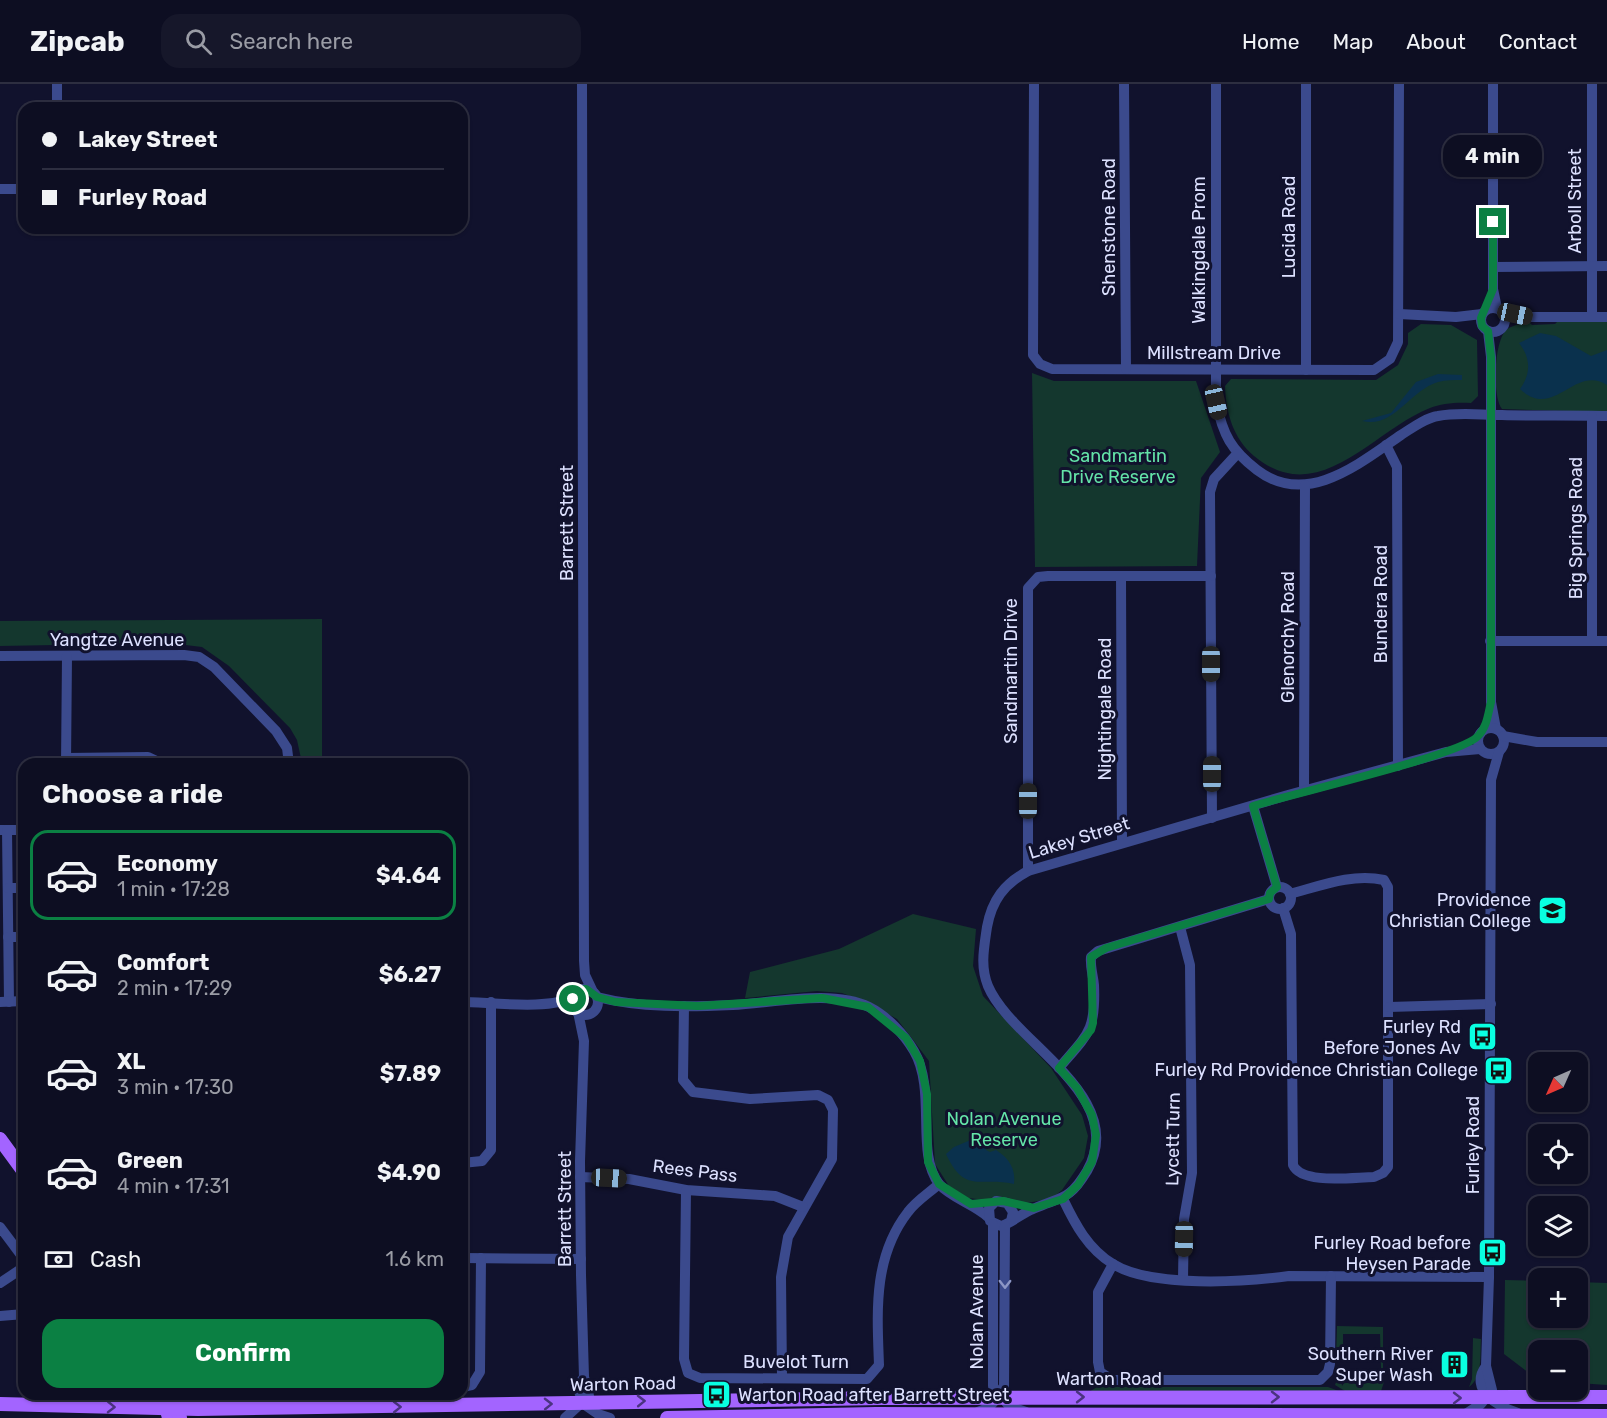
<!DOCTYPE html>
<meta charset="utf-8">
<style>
body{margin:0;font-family:Rubik,sans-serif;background:#16172a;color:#f1f3f6;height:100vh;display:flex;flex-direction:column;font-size:22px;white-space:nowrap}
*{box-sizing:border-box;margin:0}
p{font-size:20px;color:#9a9ca5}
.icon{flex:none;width:33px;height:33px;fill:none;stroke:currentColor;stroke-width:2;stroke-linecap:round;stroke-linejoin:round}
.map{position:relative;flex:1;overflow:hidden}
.details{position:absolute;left:18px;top:674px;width:450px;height:642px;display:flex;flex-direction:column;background:#0d0e22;border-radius:18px;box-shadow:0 2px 4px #0004,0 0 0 2px #2d2e40}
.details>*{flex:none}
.guide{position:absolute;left:18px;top:18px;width:450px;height:132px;border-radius:18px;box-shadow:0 2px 4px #0004,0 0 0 2px #2d2e40;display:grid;align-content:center;height:132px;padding:0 24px;background:#0d0e22}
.needle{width:39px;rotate:225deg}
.fabs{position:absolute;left:1528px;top:968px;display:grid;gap:12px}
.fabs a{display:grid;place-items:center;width:60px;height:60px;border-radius:12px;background:#0d0e22;box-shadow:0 2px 4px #0004,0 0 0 2px #2d2e40;font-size:30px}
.end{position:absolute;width:27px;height:27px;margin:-14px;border:8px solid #0b8043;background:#fff;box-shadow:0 0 0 3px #fff}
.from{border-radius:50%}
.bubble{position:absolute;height:42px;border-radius:18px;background:#0d0e22;box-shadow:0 2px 4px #0004,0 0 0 2px #2d2e40;font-size:20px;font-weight:700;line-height:42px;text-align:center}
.car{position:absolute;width:18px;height:36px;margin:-18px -9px;border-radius:8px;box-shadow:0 0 4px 2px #0007;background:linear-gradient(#222 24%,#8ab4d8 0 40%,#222 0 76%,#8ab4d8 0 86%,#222 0)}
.guide b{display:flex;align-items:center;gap:21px;height:57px;font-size:22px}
.guide b+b{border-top:2px solid #2d2e40}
.guide i{width:15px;height:15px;background:#f1f3f6}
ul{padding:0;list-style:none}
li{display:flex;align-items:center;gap:18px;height:90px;margin:0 12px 9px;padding:0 12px;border:3px solid transparent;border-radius:18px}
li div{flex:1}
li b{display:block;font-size:22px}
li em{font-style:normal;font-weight:700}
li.active{border-color:#0b8043}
li>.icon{width:54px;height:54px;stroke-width:1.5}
h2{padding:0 24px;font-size:27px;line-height:72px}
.pay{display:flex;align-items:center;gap:15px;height:66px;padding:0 24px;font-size:22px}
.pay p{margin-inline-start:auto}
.primary-button{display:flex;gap:12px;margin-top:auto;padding:12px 24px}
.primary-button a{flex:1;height:69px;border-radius:18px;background:#0b8043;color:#fff;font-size:24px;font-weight:700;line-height:69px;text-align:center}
header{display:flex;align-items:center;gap:36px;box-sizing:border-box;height:84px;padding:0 30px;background:#0d0e22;border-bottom:2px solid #2d2e40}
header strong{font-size:28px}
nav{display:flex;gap:33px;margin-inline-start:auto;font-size:21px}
.search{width:420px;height:54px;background:#16172a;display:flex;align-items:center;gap:15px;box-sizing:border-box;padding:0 21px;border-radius:18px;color:#9a9ca5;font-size:22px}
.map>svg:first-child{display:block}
.green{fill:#14372e}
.water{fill:#0a314d}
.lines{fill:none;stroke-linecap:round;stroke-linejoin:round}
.minor{stroke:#3b4a8d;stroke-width:10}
.major{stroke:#a364ff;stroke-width:14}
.oneway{stroke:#8c96c6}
.oneway2{stroke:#4b3381}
.route{stroke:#0b8043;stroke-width:8}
.labels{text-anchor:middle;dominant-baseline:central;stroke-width:6;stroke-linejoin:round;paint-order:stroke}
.street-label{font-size:18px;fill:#dde1ff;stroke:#11122d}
.park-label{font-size:18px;fill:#64e4a8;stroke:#11122d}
.poi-label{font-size:18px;fill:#dde1ff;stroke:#11122d;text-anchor:end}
</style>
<header>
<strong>Zipcab</strong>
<div class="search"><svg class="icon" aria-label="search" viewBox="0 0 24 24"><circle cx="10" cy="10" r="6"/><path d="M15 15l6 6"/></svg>Search here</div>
<nav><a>Home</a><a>Map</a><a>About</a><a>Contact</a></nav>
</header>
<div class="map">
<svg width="1607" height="1334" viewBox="0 0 1607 1334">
<rect width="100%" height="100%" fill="#11122d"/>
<g class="green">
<path d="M1558,237H1607V328L1502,325C1492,313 1494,258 1506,246C1512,241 1522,240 1529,238L1532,241L1555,240Z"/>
<path d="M1421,240L1451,241L1477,256L1478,312L1471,319C1459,318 1441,319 1430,324C1373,346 1319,426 1254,372C1233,354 1226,329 1225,302L1231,295L1376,296L1398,281L1408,260V249Z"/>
<path d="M1032,289L1054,297H1196L1220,368L1201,394L1197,482L1035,483Z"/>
<path d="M322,535V679H302L297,656L290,644L229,582L202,563L169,559L0,562V537Z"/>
<path d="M913,830L976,845L973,882L983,912L1051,984L1082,1031L1088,1052L1084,1074L1062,1106L1051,1115L1020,1120L968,1114L949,1102L935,1080L929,977L897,935L868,919L842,909L817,907L745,914L750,888L839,865Z"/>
<path d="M1505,1196L1539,1197V1233H1578V1198L1607,1199V1301L1578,1299V1266H1539V1293L1529,1289L1504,1270Z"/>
<path d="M1337,1242L1383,1243V1284H1381L1380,1250H1343V1272L1336,1273Z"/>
<path d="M1473,1254L1481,1255C1480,1270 1483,1293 1469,1303L1472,1295Z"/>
<path d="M1338,1293H1341L1342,1302L1344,1299H1381V1293L1384,1298L1381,1307H1345L1335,1301Z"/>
<path d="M1097,1303H1328L1344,1309L1089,1308Z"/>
</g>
<g class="water">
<path d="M1540,249L1556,252L1591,272L1607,266V301C1574,280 1554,337 1520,305C1531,290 1531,274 1519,259Z"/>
<path d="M1438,290L1462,291V296C1454,296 1446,296 1438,298C1410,306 1394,345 1362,337L1391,329L1416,298Z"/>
<path d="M973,1055L985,1061L986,1066L990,1068L996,1066C1009,1074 1016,1085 1014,1100C980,1092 965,1111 946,1070L954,1063Z"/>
</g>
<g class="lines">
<g class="minor">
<path d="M57,0V24"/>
<path d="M582,0L584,877L585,891L593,908"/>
<path d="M1034,0L1033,271L1040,280L1052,285L1374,286L1390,275L1398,258L1399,0"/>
<path d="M1124,0L1126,285"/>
<path d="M1216,0V318C1223,351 1231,366 1257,386C1307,424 1360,379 1401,351C1412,344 1425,334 1438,332C1459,328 1480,331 1502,331C1537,332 1572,331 1607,332"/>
<path d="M1493,0V205L1497,224"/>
<path d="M1592,0V233"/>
<path d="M0,105H24"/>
<path d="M1493,183L1607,182"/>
<circle cx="1493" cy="236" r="12"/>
<path d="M1502,227L1529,233H1607"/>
<path d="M1399,230L1456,233L1482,230"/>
<path d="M1488,247L1491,273V618L1496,645"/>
<path d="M1306,286V0"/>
<path d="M1592,332V557"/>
<path d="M1386,361L1397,383L1398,682"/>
<path d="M1121,492L1122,758"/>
<path d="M1490,557H1607"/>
<path d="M0,572L184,571L199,573L214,583L276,647L287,664L289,680"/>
<circle cx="1491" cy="657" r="13"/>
<path d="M1503,652L1537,658H1607"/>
<path d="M66,674L148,673L163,680"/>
<path d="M66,680L67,572"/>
<path d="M1304,706L1305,401"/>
<path d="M1253,722L1277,803"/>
<path d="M1212,734L1210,408L1214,395L1237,370"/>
<path d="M0,746H24"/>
<path d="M7,746L9,918"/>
<path d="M1028,787V504L1038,493L1048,492H1211"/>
<circle cx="1280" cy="814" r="11"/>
<path d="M8,804H24"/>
<path d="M1283,824L1291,850L1293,1081C1302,1101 1354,1093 1374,1093L1383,1089L1388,1083V803L1384,796C1352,789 1320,802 1290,810"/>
<path d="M1180,843L1190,881L1192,1089L1184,1135L1183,1195"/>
<path d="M8,853H24"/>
<circle cx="585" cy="918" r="13"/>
<path d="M597,913C640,924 689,923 733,921C773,919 833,905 869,923C887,932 904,950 914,967C937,1007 915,1069 939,1100C951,1114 974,1120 988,1133"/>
<path d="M0,918L24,917"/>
<path d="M462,918C489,918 552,927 574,912"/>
<path d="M684,922L683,996L693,1008L750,1015L818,1011L828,1016L833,1026L832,1075L788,1153L781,1193L782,1294"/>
<path d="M1389,923L1491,920"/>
<path d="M1059,984C1088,950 1096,947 1094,901C1093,891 1090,883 1091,873L1098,867L1269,815"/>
<path d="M462,1079L482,1077L491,1066V918"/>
<path d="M580,1093L629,1095L686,1106L775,1112L803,1123"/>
<path d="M686,1106L684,1275L688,1289L700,1294L867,1295L879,1281C877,1227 873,1173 908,1128C916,1117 929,1109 939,1100"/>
<path d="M1063,1115C1075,1140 1088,1165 1113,1180C1152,1204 1244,1198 1289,1192L1489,1193"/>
<path d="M1011,1137L1013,1128L1007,1119L996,1117L989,1124L990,1137L1001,1142C1012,1139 1022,1129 1033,1125C1062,1112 1069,1117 1087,1087C1130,1011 1012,959 988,902C980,882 984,864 987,843C992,816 1004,800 1028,787L1288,711L1446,668L1480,665"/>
<path d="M993,1140V1302L1009,1322L1026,1328"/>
<path d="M0,1143L24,1175"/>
<path d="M462,1174L581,1175"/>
<path d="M1113,1180L1098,1208V1278L1100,1288L1112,1296H1320L1328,1288L1330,1280L1331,1192"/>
<path d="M0,1199L24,1183"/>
<path d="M0,1232L24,1230"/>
<path d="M1486,1282C1468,1306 1499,1323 1518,1329"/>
<path d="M584,1293L578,1302L582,1319L598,1330L610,1334"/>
<path d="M462,1303L472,1301L480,1288L481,1174"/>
<path d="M978,1328L988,1324L1004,1307L1005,1141"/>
<path d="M1464,1331L1481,1320L1492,1306L1486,1282L1489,1193L1491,696L1499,668"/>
<path d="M565,1334L589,1312L584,1293L581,1191L580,1077L584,957L578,928"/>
</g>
<g class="major">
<path d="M0,1055L24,1088"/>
<path d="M163,1310L169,1334"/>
<path d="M174,1310L180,1334"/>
<path d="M0,1320L198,1325L882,1314L1607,1313"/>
<path d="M667,1334L876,1330L1607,1332"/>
</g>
</g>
<defs><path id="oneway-chevron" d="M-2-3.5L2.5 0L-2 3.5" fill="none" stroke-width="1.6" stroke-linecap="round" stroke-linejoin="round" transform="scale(1.5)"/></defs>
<use class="oneway" href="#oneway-chevron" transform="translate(1005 1200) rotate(90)"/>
<g class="oneway2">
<use href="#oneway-chevron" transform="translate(1080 1313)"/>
<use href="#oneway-chevron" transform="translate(1275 1313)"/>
<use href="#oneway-chevron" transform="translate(1457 1314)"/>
<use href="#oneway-chevron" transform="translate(641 1317) rotate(-1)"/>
<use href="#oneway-chevron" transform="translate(548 1320) rotate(-1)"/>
<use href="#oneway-chevron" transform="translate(111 1323) rotate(1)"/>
<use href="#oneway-chevron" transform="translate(397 1323) rotate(-1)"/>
</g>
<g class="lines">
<path class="route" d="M573,915L579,906L586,905L597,913L616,918L698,922L822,914L868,923L906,954L920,977L927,1010L928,1078L939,1100L971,1120L1003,1117L1034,1124L1063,1115L1078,1101L1092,1078L1096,1051L1092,1031L1077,1004L1059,984L1091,946L1093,939L1091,873L1106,864L1269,815L1270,809L1277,803L1253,722C1290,710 1462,671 1478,652C1487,643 1488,630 1491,618V273L1488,247L1482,242L1481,234L1493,205V138"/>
</g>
<defs>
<symbol id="school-square" viewBox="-11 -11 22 22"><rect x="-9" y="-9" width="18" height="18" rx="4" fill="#09ffe1" stroke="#11122d"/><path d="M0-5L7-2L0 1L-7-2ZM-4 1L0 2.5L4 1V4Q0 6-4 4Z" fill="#111"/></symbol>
<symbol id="bus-square" viewBox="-11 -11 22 22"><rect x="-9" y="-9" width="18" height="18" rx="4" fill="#09ffe1" stroke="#11122d"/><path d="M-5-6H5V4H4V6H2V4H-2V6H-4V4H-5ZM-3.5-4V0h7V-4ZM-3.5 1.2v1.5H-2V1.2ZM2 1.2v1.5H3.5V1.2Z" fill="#111"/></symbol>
<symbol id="building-square" viewBox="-11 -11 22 22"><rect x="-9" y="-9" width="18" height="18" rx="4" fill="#09ffe1" stroke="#11122d"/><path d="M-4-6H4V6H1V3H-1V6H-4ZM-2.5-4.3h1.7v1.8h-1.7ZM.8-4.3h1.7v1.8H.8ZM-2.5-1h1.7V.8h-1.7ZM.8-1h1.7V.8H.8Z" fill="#111"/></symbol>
</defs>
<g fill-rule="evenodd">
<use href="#school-square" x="1536" y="810" width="33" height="33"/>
<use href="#bus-square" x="1466" y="936" width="33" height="33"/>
<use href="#bus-square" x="1482" y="970" width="33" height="33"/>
<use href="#bus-square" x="1476" y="1152" width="33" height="33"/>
<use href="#building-square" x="1438" y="1264" width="33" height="33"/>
<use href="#bus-square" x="700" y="1294" width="33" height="33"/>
</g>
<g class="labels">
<g class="street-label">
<text transform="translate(1575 117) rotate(-90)">Arboll Street</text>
<text transform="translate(1109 143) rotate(-90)">Shenstone Road</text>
<text transform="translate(1289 143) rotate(-90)">Lucida Road</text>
<text transform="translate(1199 166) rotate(-90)">Walkingdale Prom</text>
<text x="1214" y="269">Millstream Drive</text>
<text transform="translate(567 439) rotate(-90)">Barrett Street</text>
<text transform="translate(1576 444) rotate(-90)">Big Springs Road</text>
<text transform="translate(1381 520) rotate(-90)">Bundera Road</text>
<text transform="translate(1288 553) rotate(-90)">Glenorchy Road</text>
<text x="117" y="556">Yangtze Avenue</text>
<text transform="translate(1011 587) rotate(-90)">Sandmartin Drive</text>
<text transform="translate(1105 625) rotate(-90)">Nightingale Road</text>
<text transform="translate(1079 754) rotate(-17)">Lakey Street</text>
<text transform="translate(1173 1055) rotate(-89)">Lycett Turn</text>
<text transform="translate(1473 1061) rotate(-90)">Furley Road</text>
<text transform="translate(695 1087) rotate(7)">Rees Pass</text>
<text transform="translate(565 1125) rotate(-90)">Barrett Street</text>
<text transform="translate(977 1228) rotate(-90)">Nolan Avenue</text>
<text x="796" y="1278">Buvelot Turn</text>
<text x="1109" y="1295">Warton Road</text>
<text transform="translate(623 1300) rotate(-1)">Warton Road</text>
</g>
<g class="park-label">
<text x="1118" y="372">Sandmartin<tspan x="1118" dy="21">Drive Reserve</tspan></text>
<text x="1004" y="1035">Nolan Avenue<tspan x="1004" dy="21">Reserve</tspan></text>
</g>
<g class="poi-label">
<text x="1531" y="816">Providence<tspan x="1531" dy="21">Christian College</tspan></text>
<text x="1461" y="943">Furley Rd<tspan x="1461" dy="21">Before Jones Av</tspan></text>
<text x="1478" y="986">Furley Rd Providence Christian College</text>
<text x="1471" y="1159">Furley Road before<tspan x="1471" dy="21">Heysen Parade</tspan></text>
<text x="1433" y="1270">Southern River<tspan x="1433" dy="21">Super Wash</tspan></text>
<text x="738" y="1311" text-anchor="start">Warton Road after Barrett Street</text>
</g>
</g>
</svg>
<div class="fabs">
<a><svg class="needle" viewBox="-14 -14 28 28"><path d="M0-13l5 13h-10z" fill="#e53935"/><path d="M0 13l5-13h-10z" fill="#9a9ca5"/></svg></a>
<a><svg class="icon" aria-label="locate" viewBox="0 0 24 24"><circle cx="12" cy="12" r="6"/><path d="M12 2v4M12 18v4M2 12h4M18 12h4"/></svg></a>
<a><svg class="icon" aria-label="layers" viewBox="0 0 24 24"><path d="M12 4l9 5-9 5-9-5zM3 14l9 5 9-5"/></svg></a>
<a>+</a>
<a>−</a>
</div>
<i class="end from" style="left:573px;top:915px"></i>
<i class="end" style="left:1493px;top:138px"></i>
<div class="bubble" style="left:1443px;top:51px;width:99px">4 min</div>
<i class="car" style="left:1515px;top:230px;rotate:102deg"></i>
<i class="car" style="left:1216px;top:318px;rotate:167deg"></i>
<i class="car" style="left:1211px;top:580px;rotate:180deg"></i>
<i class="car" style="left:1212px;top:690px;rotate:0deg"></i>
<i class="car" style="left:1028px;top:717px;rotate:0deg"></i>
<i class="car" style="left:609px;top:1094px;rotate:93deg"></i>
<i class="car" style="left:1184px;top:1155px;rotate:181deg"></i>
<div class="guide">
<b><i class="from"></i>Lakey Street</b>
<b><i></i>Furley Road</b>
</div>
<section class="details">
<h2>Choose a ride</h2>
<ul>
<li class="active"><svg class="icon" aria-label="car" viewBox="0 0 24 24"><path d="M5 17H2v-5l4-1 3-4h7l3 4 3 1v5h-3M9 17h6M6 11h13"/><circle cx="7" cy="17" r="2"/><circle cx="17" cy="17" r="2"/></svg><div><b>Economy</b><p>1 min · 17:28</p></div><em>$4.64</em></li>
<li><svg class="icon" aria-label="car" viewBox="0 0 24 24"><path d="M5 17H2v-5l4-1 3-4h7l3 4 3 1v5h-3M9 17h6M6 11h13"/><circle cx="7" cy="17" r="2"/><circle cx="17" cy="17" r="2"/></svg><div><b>Comfort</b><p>2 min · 17:29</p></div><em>$6.27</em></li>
<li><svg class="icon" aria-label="car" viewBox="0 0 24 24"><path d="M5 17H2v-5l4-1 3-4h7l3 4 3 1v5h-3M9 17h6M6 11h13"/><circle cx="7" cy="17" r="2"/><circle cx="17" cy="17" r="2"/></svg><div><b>XL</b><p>3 min · 17:30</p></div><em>$7.89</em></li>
<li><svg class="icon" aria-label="car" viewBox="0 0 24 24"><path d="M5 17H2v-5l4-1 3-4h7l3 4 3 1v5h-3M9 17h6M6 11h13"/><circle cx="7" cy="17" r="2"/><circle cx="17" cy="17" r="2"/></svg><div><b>Green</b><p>4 min · 17:31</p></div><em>$4.90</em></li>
</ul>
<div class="pay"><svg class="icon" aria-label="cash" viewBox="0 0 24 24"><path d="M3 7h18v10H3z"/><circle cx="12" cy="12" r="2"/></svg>Cash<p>1.6 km</p></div>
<div class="primary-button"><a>Confirm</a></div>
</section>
</div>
